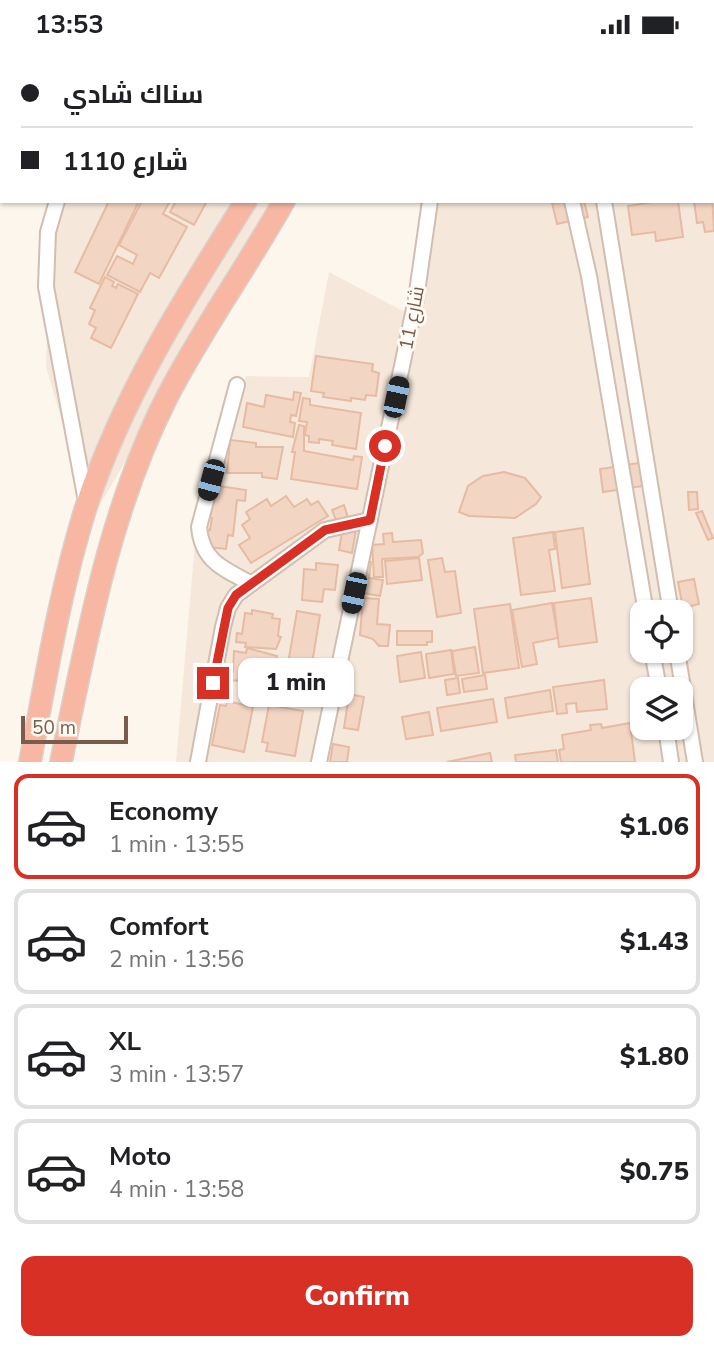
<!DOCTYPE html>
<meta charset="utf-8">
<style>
body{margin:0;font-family:"Nunito Sans",Cairo,sans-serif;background:#f2f2f2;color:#202124;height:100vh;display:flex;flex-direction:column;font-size:26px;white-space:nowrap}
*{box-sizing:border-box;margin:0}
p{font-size:23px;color:#757577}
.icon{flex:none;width:38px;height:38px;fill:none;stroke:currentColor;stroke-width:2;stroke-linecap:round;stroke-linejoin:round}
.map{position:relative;height:713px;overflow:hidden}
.side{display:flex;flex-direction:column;background:#fff;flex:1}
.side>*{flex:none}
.guide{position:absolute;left:0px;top:0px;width:714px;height:154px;box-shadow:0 2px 5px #0004;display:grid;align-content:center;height:154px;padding:0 21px;background:#fff}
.buttons{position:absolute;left:630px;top:551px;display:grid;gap:14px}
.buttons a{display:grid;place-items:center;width:63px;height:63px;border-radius:14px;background:#fff;box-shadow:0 2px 5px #0004;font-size:35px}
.scale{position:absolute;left:21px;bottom:18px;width:107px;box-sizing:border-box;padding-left:7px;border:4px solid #7a5c4d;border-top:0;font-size:19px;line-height:24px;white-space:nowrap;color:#7a5c4d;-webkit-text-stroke:5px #fffaf3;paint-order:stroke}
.end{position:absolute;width:32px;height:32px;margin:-16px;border:9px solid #d93025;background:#fff;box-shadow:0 0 0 4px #fff}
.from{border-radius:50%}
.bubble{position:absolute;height:49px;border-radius:14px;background:#fff;box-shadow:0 2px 5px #0004;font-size:23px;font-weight:800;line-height:49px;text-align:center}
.car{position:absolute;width:21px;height:42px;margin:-21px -10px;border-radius:9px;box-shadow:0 0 5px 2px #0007;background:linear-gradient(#222 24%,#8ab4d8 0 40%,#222 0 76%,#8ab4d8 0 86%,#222 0)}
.guide b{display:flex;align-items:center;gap:24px;height:66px;font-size:26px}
.guide b+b{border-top:2px solid #e0e0e0}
.guide i{width:18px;height:18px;background:#202124}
ul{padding:12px 0 0;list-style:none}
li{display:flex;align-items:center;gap:21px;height:105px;margin:0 14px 10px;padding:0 7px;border:4px solid #e0e0e0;border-radius:14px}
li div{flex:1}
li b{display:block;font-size:26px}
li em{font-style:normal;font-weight:800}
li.active{border-color:#d93025}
li>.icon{width:63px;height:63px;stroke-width:1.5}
.primary-button{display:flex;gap:14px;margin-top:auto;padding:14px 21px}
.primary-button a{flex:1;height:80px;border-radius:14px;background:#d93025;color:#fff;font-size:28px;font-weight:800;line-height:80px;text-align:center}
.status{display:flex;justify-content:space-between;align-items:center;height:49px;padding:0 35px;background:#fff;direction:ltr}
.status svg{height:19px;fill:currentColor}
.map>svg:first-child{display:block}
.residential{fill:#f5e8da;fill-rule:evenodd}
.building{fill:#f3d5c3;stroke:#e6bba3;stroke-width:2}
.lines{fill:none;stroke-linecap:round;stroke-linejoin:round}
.minor-casing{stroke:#d1beb0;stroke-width:18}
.highway-casing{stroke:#dad1cd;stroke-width:24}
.minor{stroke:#fff;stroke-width:14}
.highway{stroke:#f7b7a3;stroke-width:21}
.route{stroke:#d93025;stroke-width:9}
.labels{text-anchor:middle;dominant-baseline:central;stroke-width:6;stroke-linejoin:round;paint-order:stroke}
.street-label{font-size:19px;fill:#7a5c4d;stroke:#fffaf3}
</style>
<div class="status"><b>13:53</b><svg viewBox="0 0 49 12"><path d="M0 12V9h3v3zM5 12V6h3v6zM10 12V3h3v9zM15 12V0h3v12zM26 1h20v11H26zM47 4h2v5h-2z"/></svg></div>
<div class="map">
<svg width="714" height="713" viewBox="0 0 714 713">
<rect width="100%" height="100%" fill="#fdf6ec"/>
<g class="residential">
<path d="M0,0H714V713H176L197,470L246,327L309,328L329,223L420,271L429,152H712V2H2L0,58ZM642,564H681V602H642ZM642,640H681V679H642Z"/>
<path d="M59,152H277L91,471L46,318L50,197Z"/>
</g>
<g class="building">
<path d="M712,145L714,182L705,183L703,173L697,174L694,152H712Z"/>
<path d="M109,152H139L99,235L75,223Z"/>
<path d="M142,152H170L163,165L187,178L159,229L150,224L140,243L107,226L117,207L133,215L137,206L119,196Z"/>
<path d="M176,152H207L194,176L170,163Z"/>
<path d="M584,152L588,168L557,175L552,154Z"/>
<path d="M659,152H678L683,188L656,192L655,183L632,186L628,157Z"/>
<path d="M105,228L114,233L112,237L116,239L118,235L138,245L111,299L91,289L96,279L89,275L95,261L90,259Z"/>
<path d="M316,307L373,315L372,322L379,324L376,347L366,346L365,351L351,349V352L323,348L324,344L311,342Z"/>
<path d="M294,343L301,344L296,367L291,366L290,373L295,374L293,388L243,378L247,354L264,358L266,346L293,351Z"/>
<path d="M303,349L310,350V356L361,364L356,400L332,396L333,392L319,390V394L309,393V387L305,386L307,373L299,372Z"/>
<path d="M299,376L304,377V402L353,411L354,407L362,408L357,440L291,430L295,403H292Z"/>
<path d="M230,391L256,394V398H283L277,430L262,428V424H227Z"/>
<path d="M652,412L656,435L603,443L600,420Z"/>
<path d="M504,423L525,429L541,448L536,455L515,469L469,467L459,463L468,437L483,427Z"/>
<path d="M219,437L246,441L245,452L237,451L233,487L228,486L226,500L208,498L204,480L210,481L212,469H208L211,440L219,441Z"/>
<path d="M688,443H697L698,460L689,461Z"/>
<path d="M286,447L294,458L307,450L311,456L318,452L328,467L251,514L239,496L250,489L242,476L250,470L246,463L267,450L271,457Z"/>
<path d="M344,456L349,472L338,476L332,461Z"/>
<path d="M702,462L713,489L708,491L696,464Z"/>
<path d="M343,478L356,481L352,504L339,501Z"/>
<path d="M583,479L590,535L562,539L555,483Z"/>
<path d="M553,483L555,500L549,501L555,542L521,546L513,489Z"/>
<path d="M392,484L393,493L421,491L423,504L418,508L382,510L383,528H374L372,496L384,495L383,485Z"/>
<path d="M419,509L422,531L387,535L385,512Z"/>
<path d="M442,509L445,523L455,522L461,564L437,568L428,511Z"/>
<path d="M367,512L371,513L369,529L383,531L380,547L363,544Z"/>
<path d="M316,514L338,516L335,541L324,540L322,553L302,551L304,520L316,521Z"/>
<path d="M694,530L699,555L683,559L678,533Z"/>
<path d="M363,549L379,550L377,575L390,576L388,597H379L373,590L360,586Z"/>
<path d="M591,549L597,593L559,598L554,554Z"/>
<path d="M552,554L558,589L533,594L537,615L522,618L512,561Z"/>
<path d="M510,555L519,619L483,624L474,560Z"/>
<path d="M252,561L273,565L272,569L280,570L278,587L281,588L276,600L245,598L246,594L236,593L237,584L242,585L245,564L252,565Z"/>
<path d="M297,562L320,566L310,627H306L304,642H308L307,648L283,644Z"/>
<path d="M397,582H432V593H427V596H397Z"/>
<path d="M475,598L479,624L456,627L452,602Z"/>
<path d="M247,599L277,607L275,619L272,618V637L260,635L259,640L240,638L241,632L229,631L230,623H233L234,602L246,604Z"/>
<path d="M451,601L454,625L429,629L426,605Z"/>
<path d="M421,603L425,629L400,633L397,607Z"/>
<path d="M485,626L487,640L464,643L462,630Z"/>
<path d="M458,629L460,644L447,646L445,631Z"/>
<path d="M604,631L607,660L577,663L576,654L566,655L567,664L557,665L553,638Z"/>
<path d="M550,641L553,662L508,669L505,649Z"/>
<path d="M349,645L364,648L358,681L344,679Z"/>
<path d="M493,650L497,673L441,682L437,659Z"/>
<path d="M227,652L253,658L244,703L212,696L220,656L226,657Z"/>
<path d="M269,656L303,662L295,707L266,702L268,694L262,693Z"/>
<path d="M429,663L433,686L406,690L402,668Z"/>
<path d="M630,674L635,713H561L559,701L564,700L562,686L591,681L590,676L601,675L602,679Z"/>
<path d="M333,695L349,698L347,713H330Z"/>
<path d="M556,701L558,713H516L515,706Z"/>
<path d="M490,704L492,713H447Z"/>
</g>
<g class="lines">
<defs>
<g id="minor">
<path d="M93,0L94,2"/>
<path d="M583,0L585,2"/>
<path d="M517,2L519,0"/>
<path d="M645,2L647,0"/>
<path d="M662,2L663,0"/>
<path d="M57,152L48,183L46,238L86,452"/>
<path d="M572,152L589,227L646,564"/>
<path d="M604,152L671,564"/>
<path d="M237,336L199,478C202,512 222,519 250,534"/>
<path d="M652,602L659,640"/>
<path d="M677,602L695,713"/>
<path d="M666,679L671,713"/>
<path d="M198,713L223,578L228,559L236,546L325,481L370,471"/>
<path d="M319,713L416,250L430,152"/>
</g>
<g id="highway">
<path d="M503,0V2"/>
<path d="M307,2V0"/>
<path d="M336,2V0"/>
<path d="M357,2V0"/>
<path d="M30,713C46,628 60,541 86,458C122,348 184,250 246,152"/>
<path d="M61,713C87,589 109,462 167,348C202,280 247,218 284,152"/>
</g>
</defs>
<use href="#minor" class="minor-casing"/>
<use href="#highway" class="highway-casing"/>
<use href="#minor" class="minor"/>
<use href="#highway" class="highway"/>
</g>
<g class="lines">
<path class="route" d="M213,634L228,559L236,546L325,481L370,471L385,397"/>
</g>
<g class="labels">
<g class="street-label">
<text transform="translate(412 269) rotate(-79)">شارع 11</text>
</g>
</g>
</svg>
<div class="buttons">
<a><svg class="icon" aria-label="locate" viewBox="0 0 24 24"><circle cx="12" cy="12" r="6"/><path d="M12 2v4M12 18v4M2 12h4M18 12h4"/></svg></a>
<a><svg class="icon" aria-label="layers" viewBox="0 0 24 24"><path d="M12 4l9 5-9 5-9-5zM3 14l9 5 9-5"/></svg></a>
</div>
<div class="scale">50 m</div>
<i class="end from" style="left:385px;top:397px"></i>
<i class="end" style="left:213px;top:634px"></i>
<div class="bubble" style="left:238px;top:609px;width:116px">1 min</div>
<i class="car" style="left:396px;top:348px;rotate:12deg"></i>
<i class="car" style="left:211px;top:431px;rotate:195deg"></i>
<i class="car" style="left:354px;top:544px;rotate:192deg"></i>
<div class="guide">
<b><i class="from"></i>سناك شادي</b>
<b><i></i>شارع 1110</b>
</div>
</div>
<section class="side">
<ul>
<li class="active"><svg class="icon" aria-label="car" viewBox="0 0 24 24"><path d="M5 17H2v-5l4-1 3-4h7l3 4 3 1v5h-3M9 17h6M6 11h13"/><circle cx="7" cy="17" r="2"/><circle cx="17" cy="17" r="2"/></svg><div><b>Economy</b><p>1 min · 13:55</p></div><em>$1.06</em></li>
<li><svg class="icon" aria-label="car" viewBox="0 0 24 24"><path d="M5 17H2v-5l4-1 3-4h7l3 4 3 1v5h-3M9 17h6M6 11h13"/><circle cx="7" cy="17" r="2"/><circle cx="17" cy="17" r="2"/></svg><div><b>Comfort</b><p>2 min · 13:56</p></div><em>$1.43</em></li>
<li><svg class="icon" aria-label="car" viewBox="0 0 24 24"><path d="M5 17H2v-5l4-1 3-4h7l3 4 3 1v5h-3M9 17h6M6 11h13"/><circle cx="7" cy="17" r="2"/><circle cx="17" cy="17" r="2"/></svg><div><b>XL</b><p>3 min · 13:57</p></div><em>$1.80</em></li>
<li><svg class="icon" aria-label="car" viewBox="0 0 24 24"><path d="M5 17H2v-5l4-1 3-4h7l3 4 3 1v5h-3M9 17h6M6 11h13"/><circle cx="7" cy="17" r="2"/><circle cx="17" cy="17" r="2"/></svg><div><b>Moto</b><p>4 min · 13:58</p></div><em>$0.75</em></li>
</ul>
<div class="primary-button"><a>Confirm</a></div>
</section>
